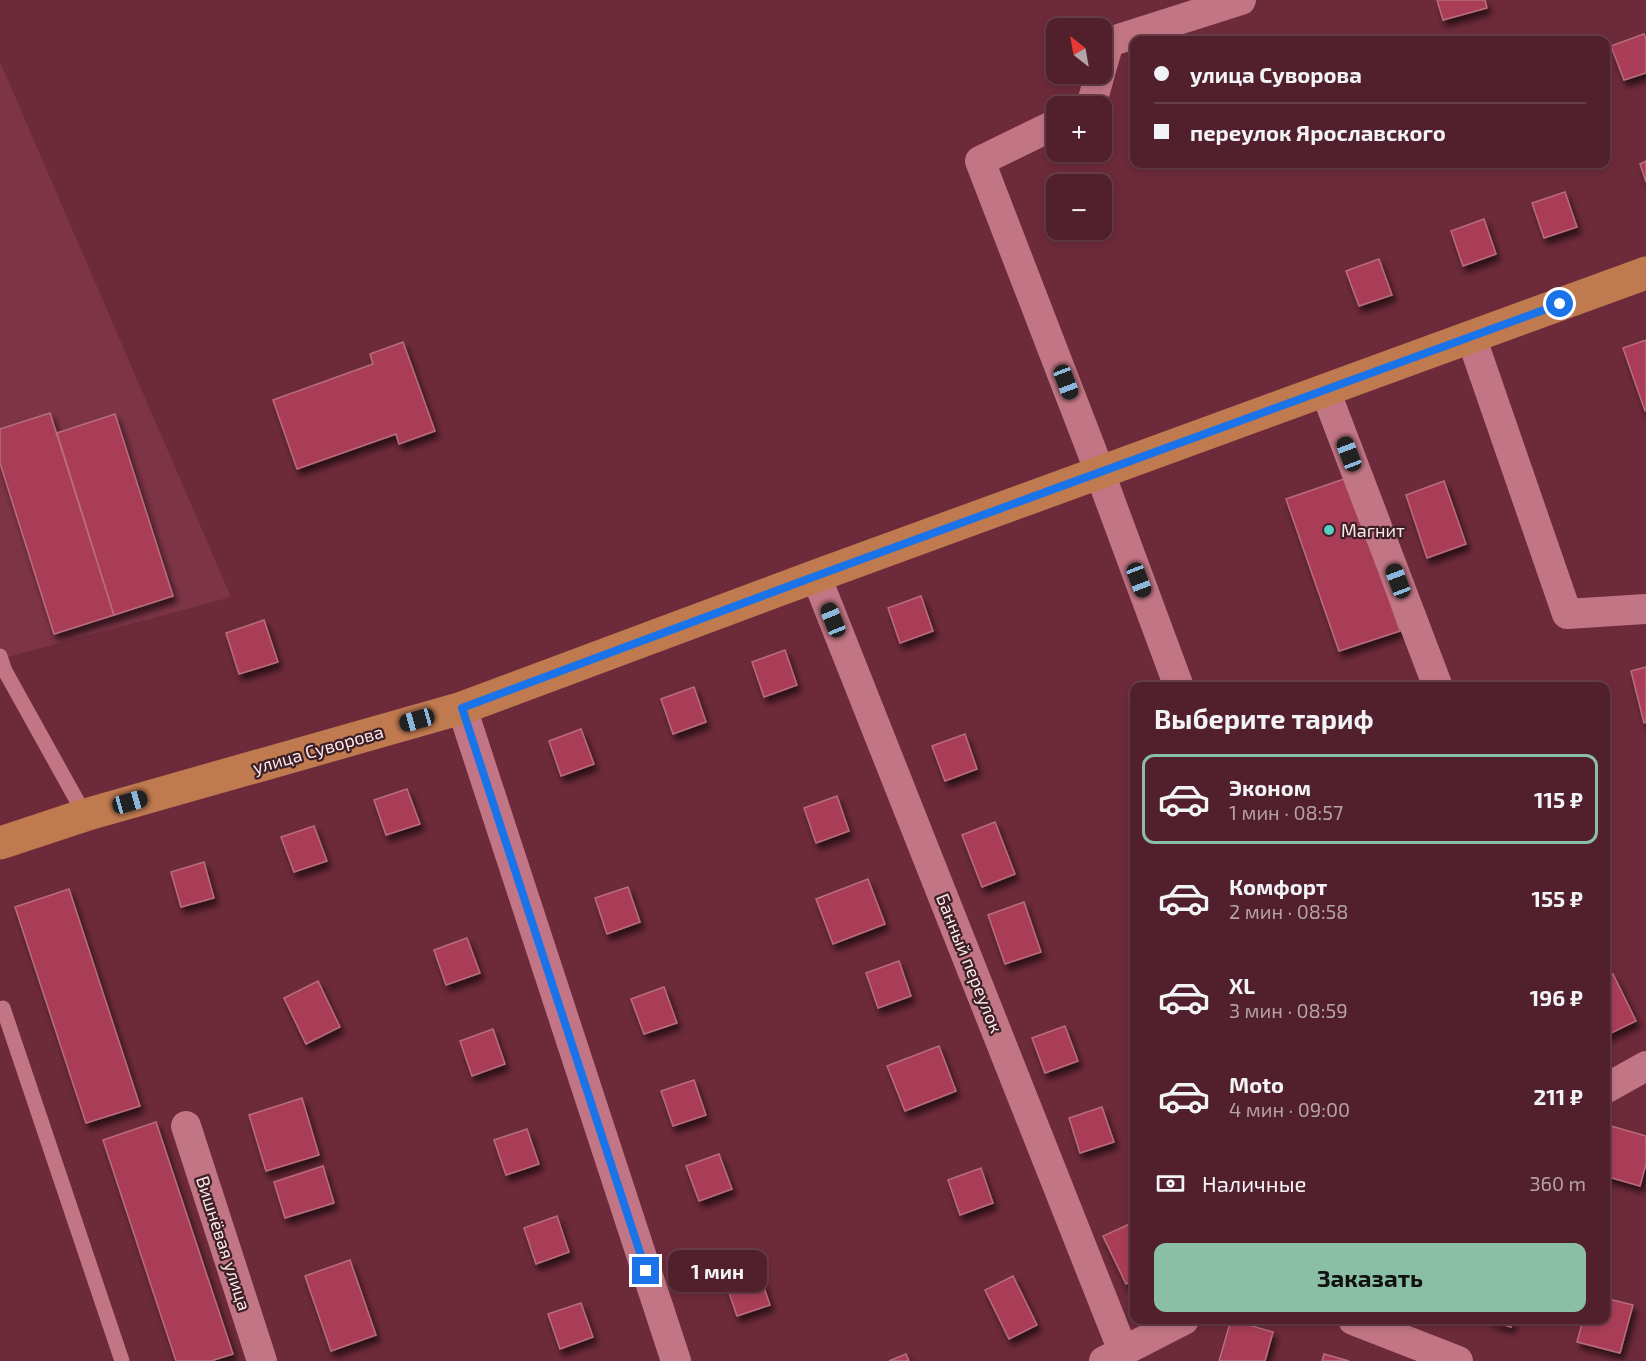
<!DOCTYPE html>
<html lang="ru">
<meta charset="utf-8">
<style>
body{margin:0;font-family:"Exo 2",sans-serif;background:#582834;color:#f1f3f6;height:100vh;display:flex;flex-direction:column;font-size:22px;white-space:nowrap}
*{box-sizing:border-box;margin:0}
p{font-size:20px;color:#b5a3a9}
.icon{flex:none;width:33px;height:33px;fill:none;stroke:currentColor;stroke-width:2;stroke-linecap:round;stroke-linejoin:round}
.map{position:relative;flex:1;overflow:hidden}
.details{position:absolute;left:1130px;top:682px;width:480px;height:642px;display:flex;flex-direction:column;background:#52202c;border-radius:12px;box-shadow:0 3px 9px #0003,0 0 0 2px #683e48}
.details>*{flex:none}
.hud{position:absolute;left:1130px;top:36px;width:480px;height:132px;border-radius:12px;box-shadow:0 3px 9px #0003,0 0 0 2px #683e48;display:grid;align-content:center;height:132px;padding:0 24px;background:#52202c}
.needle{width:39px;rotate:329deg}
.tools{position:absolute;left:1046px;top:18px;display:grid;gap:12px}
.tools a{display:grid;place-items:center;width:66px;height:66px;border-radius:12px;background:#52202c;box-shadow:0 3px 9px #0003,0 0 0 2px #683e48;font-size:30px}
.end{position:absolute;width:27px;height:27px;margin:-14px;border:8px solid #1a73e8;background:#fff;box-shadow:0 0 0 3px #fff}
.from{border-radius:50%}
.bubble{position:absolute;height:42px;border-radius:12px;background:#52202c;box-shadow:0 3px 9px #0003,0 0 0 2px #683e48;font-size:20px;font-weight:700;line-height:42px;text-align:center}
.car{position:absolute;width:18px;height:36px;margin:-18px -9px;border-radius:8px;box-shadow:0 0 4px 2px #0007;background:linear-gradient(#222 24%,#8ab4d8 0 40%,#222 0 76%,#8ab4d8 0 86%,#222 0)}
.hud b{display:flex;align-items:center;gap:21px;height:57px;font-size:22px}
.hud b+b{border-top:2px solid #683e48}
.hud i{width:15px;height:15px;background:#f1f3f6}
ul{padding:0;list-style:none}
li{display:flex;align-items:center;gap:18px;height:90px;margin:0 12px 9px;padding:0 12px;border:3px solid transparent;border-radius:12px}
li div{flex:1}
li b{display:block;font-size:22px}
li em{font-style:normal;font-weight:700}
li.on{border-color:#8abfa5}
li>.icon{width:54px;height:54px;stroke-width:1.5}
h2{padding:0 24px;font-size:27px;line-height:72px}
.pay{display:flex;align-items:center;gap:15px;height:66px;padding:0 24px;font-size:22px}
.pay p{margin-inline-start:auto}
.cta{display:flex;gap:12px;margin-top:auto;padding:12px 24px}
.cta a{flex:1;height:69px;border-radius:12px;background:#8abfa5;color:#111;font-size:24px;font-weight:700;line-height:69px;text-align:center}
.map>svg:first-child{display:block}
.built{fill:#7d3447}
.building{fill:#a93c59;stroke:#b86d7c;stroke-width:1.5;filter:url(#shadow)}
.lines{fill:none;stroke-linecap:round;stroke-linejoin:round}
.service{stroke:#c27685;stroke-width:15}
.minor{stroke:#c27685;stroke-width:30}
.primary{stroke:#c07a4f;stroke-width:33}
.route{stroke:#1a73e8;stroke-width:8}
.poi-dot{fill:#56cec3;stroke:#3e1f26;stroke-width:2}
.labels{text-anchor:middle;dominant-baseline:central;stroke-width:4.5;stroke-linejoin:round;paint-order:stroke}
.poi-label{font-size:18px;fill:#fae9eb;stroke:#3e1f26;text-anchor:start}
.street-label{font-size:18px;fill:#fae9eb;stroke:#3e1f26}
</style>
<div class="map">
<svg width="1646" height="1361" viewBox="0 0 1646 1361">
<defs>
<filter id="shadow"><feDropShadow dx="3.5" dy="6" stdDeviation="3" flood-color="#0009"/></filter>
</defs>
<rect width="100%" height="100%" fill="#6d2a3a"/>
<path class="built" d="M0,62L231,597L0,659Z"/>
<g class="building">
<path d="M1437,0H1485L1487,8L1443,20Z"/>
<path d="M1644,34L1646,39V73L1624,80L1611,46Z"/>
<path d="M1646,161V182L1640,164Z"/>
<path d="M1565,192L1577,227L1544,238L1532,203Z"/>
<path d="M1484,219L1496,254L1463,266L1451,231Z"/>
<path d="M1379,259L1392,295L1359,306L1346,271Z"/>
<path d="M1646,340V410L1645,411L1623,348Z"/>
<path d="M403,342L435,431L399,444L396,434L297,469L273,400L373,364L370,354Z"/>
<path d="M50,413L114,615L54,634L0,463V429Z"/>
<path d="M115,414L173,596L114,615L57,433Z"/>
<path d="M1347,478L1400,631L1339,651L1286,499Z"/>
<path d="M1444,481L1466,544L1427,558L1406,495Z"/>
<path d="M921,596L933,631L900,643L888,608Z"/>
<path d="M264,620L278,662L239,674L226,633Z"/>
<path d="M785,650L797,685L764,697L752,662Z"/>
<path d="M1646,667V722L1644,723L1631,671Z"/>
<path d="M694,687L706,722L673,734L661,699Z"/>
<path d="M581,729L594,764L561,776L549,741Z"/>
<path d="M965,734L977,769L945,781L932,746Z"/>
<path d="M407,789L420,824L386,835L374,800Z"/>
<path d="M837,796L849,831L816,843L804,808Z"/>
<path d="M995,822L1015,874L982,887L962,835Z"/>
<path d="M314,826L327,861L294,872L281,837Z"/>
<path d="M204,862L214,898L181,907L171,872Z"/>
<path d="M868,879L885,924L833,944L816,899Z"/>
<path d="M628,887L640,922L607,934L595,898Z"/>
<path d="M69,889L140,1106L86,1123L15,907Z"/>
<path d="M1024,902L1041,952L1005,964L988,915Z"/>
<path d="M467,938L480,973L446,985L434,950Z"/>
<path d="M899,961L911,996L878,1008L866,973Z"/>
<path d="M1613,974L1636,1021L1605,1036V978Z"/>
<path d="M318,981L340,1027L306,1044L284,998Z"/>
<path d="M664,987L677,1023L644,1034L631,999Z"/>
<path d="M1065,1026L1078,1061L1045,1073L1032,1038Z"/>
<path d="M493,1029L505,1064L472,1076L460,1041Z"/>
<path d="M939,1046L956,1091L905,1111L887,1066Z"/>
<path d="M694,1080L706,1115L673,1126L661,1091Z"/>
<path d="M302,1098L319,1155L266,1171L249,1115Z"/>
<path d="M1102,1107L1114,1142L1080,1153L1069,1118Z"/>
<path d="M156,1122L233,1354L211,1361H176L103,1140Z"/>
<path d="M1611,1126L1646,1136V1164L1640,1186L1605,1176V1147Z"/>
<path d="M527,1129L539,1164L506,1175L494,1140Z"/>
<path d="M719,1154L732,1189L699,1201L686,1166Z"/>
<path d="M323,1166L334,1203L285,1218L274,1182Z"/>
<path d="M981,1168L993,1203L960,1215L948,1180Z"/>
<path d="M557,1216L569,1252L536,1264L524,1228Z"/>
<path d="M1134,1222V1280L1126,1284L1103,1236Z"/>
<path d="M350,1260L376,1335L331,1351L305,1276Z"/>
<path d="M758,1270L770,1305L737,1316L725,1281Z"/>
<path d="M1013,1276L1037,1325L1009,1339L985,1290Z"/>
<path d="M1605,1298L1633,1305L1620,1353L1577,1342L1583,1320H1605Z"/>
<path d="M581,1303L593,1337L560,1349L548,1314Z"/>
<path d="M1231,1320L1273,1332L1265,1361H1219Z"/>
<path d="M1488,1320H1513L1511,1327Z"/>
<path d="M906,1354L909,1361H889Z"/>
<path d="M1324,1354L1349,1361H1322Z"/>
</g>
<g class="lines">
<g class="service">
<path d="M0,656L5,671L85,815"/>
<path d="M0,1009L3,1008L122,1361"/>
</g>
<g class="minor">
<path d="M1101,70L1109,42L1241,0"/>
<path d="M1091,106L1100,74"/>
<path d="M1056,124L980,161L1091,449L1179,687"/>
<path d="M1475,348L1567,614L1646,609"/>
<path d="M1325,390L1438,687"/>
<path d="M816,576L1123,1351"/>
<path d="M462,708L676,1361"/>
<path d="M1605,1089L1646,1066"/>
<path d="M186,1126L262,1361"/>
<path d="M1353,1320L1458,1361"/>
<path d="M1104,1361L1184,1320"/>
</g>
<path class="primary" d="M0,843L85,815L462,708L816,576L1646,273"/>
</g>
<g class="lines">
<path class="route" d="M646,1271L462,708L816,576L1560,304"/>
</g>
<circle class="poi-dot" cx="1329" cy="530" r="6"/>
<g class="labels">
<g class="poi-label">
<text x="1341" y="530">Магнит</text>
</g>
<g class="street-label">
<text transform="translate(318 749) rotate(-16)">улица Суворова</text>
<text transform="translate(970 963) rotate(68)">Банный переулок</text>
<text transform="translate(224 1243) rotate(72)">Вишнёвая улица</text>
</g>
</g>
</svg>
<div class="tools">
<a><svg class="needle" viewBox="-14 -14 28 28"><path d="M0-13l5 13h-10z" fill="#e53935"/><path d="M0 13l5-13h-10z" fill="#b5a3a9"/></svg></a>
<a>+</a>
<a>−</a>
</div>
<i class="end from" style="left:1560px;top:304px"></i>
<i class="end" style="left:646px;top:1271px"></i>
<div class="bubble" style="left:668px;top:1250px;width:99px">1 мин</div>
<i class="car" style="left:1066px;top:382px;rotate:159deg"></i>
<i class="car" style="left:1349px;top:454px;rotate:339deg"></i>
<i class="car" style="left:1139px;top:580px;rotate:159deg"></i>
<i class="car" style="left:1398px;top:581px;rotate:339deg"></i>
<i class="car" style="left:833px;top:620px;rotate:338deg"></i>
<i class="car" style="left:417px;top:720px;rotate:254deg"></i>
<i class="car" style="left:130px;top:802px;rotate:74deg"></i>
<div class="hud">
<b><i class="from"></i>улица Суворова</b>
<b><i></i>переулок Ярославского</b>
</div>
<section class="details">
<h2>Выберите тариф</h2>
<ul>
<li class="on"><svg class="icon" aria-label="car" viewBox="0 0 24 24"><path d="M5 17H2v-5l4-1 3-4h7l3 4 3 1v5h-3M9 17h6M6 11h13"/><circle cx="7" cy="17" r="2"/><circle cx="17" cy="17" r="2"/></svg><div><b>Эконом</b><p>1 мин · 08:57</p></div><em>115 ₽</em></li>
<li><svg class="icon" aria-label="car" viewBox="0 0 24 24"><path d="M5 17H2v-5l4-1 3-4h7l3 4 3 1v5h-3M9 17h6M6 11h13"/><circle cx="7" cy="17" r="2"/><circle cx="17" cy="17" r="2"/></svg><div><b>Комфорт</b><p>2 мин · 08:58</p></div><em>155 ₽</em></li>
<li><svg class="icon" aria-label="car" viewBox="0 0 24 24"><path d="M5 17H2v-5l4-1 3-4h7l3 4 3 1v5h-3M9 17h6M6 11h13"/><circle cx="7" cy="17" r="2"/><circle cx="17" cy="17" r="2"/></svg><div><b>XL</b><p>3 мин · 08:59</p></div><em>196 ₽</em></li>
<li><svg class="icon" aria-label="car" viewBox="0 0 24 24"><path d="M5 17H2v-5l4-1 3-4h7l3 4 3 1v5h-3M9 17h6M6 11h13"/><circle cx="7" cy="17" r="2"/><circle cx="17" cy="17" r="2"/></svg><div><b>Moto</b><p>4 мин · 09:00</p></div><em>211 ₽</em></li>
</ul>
<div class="pay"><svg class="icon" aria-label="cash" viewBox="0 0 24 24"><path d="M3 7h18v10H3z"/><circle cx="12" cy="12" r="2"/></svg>Наличные<p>360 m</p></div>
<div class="cta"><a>Заказать</a></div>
</section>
</div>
